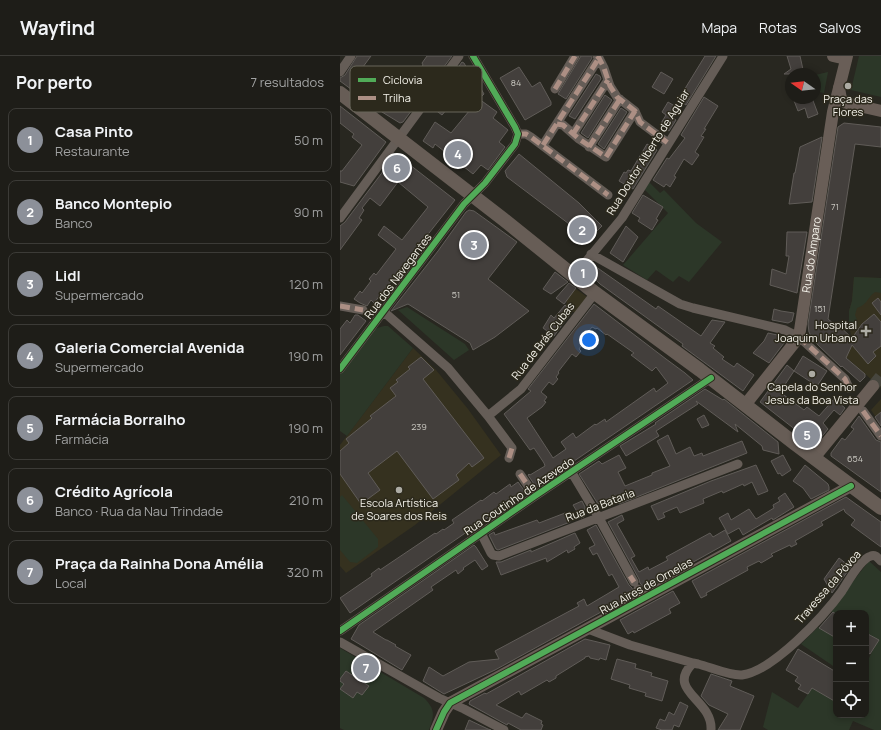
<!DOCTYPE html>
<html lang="pt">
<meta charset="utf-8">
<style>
:root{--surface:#1e1d18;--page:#262621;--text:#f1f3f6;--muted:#a1a2a2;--line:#3c3b37;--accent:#8c9099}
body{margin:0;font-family:Manrope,sans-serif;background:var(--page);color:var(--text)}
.controls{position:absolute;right:12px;bottom:12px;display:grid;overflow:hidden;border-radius:8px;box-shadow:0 2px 6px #0003}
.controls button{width:36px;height:36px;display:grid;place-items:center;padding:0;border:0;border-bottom:1px solid var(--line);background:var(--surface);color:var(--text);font:20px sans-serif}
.compass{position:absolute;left:445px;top:12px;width:36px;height:36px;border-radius:50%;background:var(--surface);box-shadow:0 2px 6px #0003;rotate:284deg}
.you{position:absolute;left:249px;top:284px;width:14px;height:14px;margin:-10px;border:3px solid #fff;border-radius:50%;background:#1a73e8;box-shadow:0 0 0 6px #1a73e833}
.badge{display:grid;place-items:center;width:26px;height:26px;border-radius:50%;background:var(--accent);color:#fff;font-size:13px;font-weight:700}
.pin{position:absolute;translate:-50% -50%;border:2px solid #fff;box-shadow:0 1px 4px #0006}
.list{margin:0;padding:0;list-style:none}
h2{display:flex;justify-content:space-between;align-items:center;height:52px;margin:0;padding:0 16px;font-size:17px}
h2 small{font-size:13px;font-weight:400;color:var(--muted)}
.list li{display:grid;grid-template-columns:26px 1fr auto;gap:12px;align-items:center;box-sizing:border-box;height:64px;margin:0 8px 8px;padding:0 8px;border:1px solid var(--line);border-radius:8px}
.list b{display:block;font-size:15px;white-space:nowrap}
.list p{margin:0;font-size:13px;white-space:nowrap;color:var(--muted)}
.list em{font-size:13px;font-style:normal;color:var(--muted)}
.icon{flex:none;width:22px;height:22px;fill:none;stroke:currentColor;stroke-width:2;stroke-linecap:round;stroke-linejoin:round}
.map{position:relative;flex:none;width:541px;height:674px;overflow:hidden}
header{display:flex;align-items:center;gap:24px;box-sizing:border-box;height:56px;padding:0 20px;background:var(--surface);border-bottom:1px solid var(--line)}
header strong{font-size:19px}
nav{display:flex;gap:22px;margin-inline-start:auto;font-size:14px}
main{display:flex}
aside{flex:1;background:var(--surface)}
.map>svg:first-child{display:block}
.built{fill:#35311f}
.green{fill:#2c3728}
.building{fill:#433f3c;stroke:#605c58;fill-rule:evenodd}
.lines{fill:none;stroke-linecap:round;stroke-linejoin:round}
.secondary-tunnel{stroke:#47463e;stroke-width:12;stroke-dasharray:12 6;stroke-linecap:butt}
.street{stroke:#655d57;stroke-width:9}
.secondary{stroke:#695e57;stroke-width:12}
.primary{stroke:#675d56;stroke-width:14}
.quiet{stroke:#ac8f84;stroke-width:5;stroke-dasharray:10 5;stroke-linecap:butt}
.cycleway-casing{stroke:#2c291c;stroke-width:8}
.cycleway{stroke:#51ab58;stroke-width:6}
.poi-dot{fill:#adaca4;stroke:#2c291c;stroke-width:1.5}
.labels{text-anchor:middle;stroke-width:3;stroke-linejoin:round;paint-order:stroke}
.number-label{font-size:9px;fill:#c8c6bf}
.poi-label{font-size:11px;fill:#f5f3eb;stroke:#2c291c}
.street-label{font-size:11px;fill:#f5f3eb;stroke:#2c291c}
.key{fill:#2c291c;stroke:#68665a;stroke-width:1}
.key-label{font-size:11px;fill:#f5f3eb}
</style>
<header>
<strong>Wayfind</strong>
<nav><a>Mapa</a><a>Rotas</a><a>Salvos</a></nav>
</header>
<main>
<aside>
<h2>Por perto<small>7 resultados</small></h2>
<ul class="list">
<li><span class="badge">1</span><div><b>Casa Pinto</b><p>Restaurante</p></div><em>50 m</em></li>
<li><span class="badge">2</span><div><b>Banco Montepio</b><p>Banco</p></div><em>90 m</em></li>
<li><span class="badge">3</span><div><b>Lidl</b><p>Supermercado</p></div><em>120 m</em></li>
<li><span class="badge">4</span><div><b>Galeria Comercial Avenida</b><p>Supermercado</p></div><em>190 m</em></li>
<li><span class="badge">5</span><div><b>Farmácia Borralho</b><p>Farmácia</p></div><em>190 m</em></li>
<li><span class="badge">6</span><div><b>Crédito Agrícola</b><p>Banco · Rua da Nau Trindade</p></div><em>210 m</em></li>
<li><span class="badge">7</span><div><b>Praça da Rainha Dona Amélia</b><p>Local</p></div><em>320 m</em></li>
</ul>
</aside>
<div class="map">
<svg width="541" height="674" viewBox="0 0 541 674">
<rect width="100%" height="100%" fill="#282720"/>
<!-- built -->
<path class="built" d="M514,221L541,222V332L506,301L511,279L509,270V255L512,245Z
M235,232L247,241L235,257L225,250L227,247L226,245Z
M73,292L96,314L128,353L161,399L75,469L6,517L0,510V389Z
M541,343V369L531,354Z"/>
<!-- green -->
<path class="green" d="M519,0H541V41L511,34Z
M488,16L484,37L479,36L475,24V19Z
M308,125L320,137L324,134L356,167L382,186L349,226L339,220L333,226L316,214L307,224L283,209L328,157L302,131Z
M514,221L541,222V237L535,236C526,243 528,248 517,252L515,259L517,264L509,270V255L512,245Z
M67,251L125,288L129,294L114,304L58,254Z
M44,270H48L73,292L7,380L0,375V318L34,273Z
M2,439L38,483V491L17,507L10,506L0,494V441Z
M529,505L541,516V674H534L513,665L509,674H428L423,671L432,636L458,652L472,632L496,646V659H526V601L529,602L538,584L526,577V557H496V558L490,555Z
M478,571L496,582V612L461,588Z
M0,592L84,642C96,654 94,659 89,674H4L0,672Z"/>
<!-- building -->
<path class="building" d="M17,0H31L20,15L62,44L69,33L68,32L83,9L82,7L87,0H112L63,66L60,67L42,56L0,25V22L5,19Z
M241,0H251L252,2L226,43L218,38Z
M365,0H376L346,49L338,44Z
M447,0H460L464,18H444L451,13Z
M122,6L124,7L129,16L117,35L119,36L117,42L109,54L107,53L102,59L90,50Z
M179,11L192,31L200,26L211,46V49L185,64L160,22Z
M321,16L333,23L324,38L312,31Z
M256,18L260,20L261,23L235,63L229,60Z
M140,31L144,38L139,43L157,56L153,62L168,74L159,86L165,91L148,114L141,109L133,118L95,88L93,92L83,85L95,66L111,77L139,43L133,38Z
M265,39L272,44L248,82L241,77Z
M364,41L378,50L364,73H366L361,80L364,81L355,96L359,99L352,109L344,103L334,120L336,121L330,131L326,128L324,131L313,124L327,102L329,103L345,82L341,79Z
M453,42H472L478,58L468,62L465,52L458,55Z
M328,46L338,52L333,62L336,64L329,75L320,69L326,59L322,56Z
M0,50L46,86L14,130L0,126V115H2L22,89L12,81L14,78L0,67Z
M281,52L287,56L264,93L258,88Z
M504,67L541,71V91L515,88L488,263L494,268L496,267L512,282L522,268L534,258L541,266V290L533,296L536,300L528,308L512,289L506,302L525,318V321L520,326L502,310L501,311L479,290L472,282L469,276L468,268L498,71Z
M482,81L472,146L449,148L454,117H455L460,91Z
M307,88L317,94L293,133L279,125L284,116L286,117L288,114L291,115Z
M56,98L115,144L34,247L31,244L27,250L20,247L14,243L20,235L22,237L31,225L29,223L34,217L36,219L56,193L38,179L44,170L62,184L88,151L58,126L40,150L30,142L22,152L24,154L19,162L22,164L0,194V170L5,166Z
M179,98L239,147L262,170L249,183L167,121L165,115Z
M303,139L323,151L316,163L318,164L312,174L298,165L300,162L292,157Z
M129,154L134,155L177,186L148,223L189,255L155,281L133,294L130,287L68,248L51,255L98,195L126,156Z
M286,170L298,181L283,206L270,197Z
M447,176H467L457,237L430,229L432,213L446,218L449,200H446Z
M252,208L316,253L318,250L361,280L372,264L385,266L370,287L375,290L373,292L384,301L382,303L394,311L397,307L414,319L403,335L342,290L343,288L260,228L246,214Z
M215,216L228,226L211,238L203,233Z
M229,227L236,232L224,248L216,242Z
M538,242L541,246V259L532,247Z
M254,248L326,303L345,317L353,324L196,431L188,419L189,418L190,419L205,410L204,407L194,392L190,394L164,358L191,335L188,333ZM252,271L256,273L257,272L266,279L267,278L294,297L291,299L312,315L316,311L328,327L316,336L314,332L266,366L265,363L256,369L255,368L236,382L233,377L221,386L226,393L213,402L187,362L202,351L206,346L204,345L207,341L201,336L209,326L213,329L218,323L216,321L219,317L218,316L232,298L236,301L241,295L239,293L243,287L241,285Z
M225,249L232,255L214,280L203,272L211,259L214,262Z
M434,253L441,255L454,257L452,265L448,267L432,264Z
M15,259H18L26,265L0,299V273L7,264L10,267Z
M428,277L442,280L444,287L429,307L413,297L424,285Z
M463,300L487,315L477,330L454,315Z
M81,301L94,314L83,323L144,402L132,411L129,407L116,419L119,424L93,443L57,395L28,417L40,434L21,448L0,418V395L9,387L6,383L32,362L30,360L56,340L50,332L58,326L56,324L70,313L68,311Z
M447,309L454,315L440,336L464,354L467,351L479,360L494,343L505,352L500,359L494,354L483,367L488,373L475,389L420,346Z
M365,333L383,344L384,343L438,386L439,398L423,394L422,390L395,368L398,376L356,345L358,348L316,375L319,380L286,400L280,390L316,368L315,367Z
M541,356V370L535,361Z
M364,359L369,369L362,372L357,363Z
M519,360L536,384L541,386V436L491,400V397L502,382L505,384L514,373L511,371Z
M328,379L336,398L350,391L354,400L362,397L363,400L402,385L407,397L279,448L275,439L258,448L239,418L259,405L262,408L279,399L286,412L278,416L285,430L312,419V417L330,410L317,385Z
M443,399L451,414L442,420L440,417L438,418L431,405Z
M416,409L428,435L418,439L412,426L404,430L403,428L383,437L382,435L363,443L364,447L340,457L337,451L323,457L325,461L318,464L311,450L371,425Z
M465,409L488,428L489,431V434L471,443L463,432L453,425Z
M178,426L186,437L144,464L10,557L0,542L32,520L31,518L39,512L40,514L95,477L96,478L103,473L104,474L114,467L112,464L141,444L142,445L154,436L156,438L170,428L171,431Z
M445,437L454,451L433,464L432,462L403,479L399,472L388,478L379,462L388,457L391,464L409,453L416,463L434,452L433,449L440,445L438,442Z
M506,441L541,466V491L511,469L515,464L505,456L504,453L481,466L483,469L455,485L457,488L451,491L450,489L431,498L433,500L421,507L419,505L407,511L408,514L366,537L367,539L361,542L352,525Z
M242,445L245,451L244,461L241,462L233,449Z
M225,457L230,466L158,494L156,493L149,479L154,476L155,479L197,464L199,467Z
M282,459L284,464L277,468L295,500L291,502L299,516L308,511L309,514L328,504L326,501L370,477L373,481L385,474L391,485L305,533L300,527L299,523L268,466Z
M256,469L289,529L292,532L294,538L155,614L104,638L83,625L89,611L103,620L129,606L159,603L155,595L239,550L237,547L244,543L247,550L279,531L272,518L269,520L257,497L253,499L249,492L255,489L247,474Z
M235,477L240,487L234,491L235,493L228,497L227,494L207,506L206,502L161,519L156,506H161L191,494V496Z
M134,489L136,491L148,510L142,514L135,504L123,512L124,513L118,518L116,514L91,531L93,534L33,576L46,584H47L56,589L55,590L71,599L62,614L11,583L19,569Z
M516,500L518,501L492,537L484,523L499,502L508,509Z
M333,535L340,547L329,553L331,557L294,577L293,575L288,578L280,564Z
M493,556L496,558V582L479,572Z
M526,577L539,584L530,598L526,595Z
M245,583L270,589L266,604L260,602L259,604L250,602L249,600L245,601V602L216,620V622L209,626L207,624L181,639L179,635L156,649L182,662L186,657L202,665L201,668L203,669L201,674H181L168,667L167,669L129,648L130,645L145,637L146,638Z
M458,593L496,616V646L472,632L468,638L458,633L461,629L455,625L458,621L446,614Z
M277,603L296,608L295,612L312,617L311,620L328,625L322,645L305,640L306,637L289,632L290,629L271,623Z
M6,615L29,630L22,639L17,636L13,642L0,633L4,628L0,625V623Z
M371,618L392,625L390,630L414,640L400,674H378L388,658L369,649L361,640Z
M340,646L348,650L339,671L334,669L332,674H322L316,672L320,663L325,665L329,656L334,659Z
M129,664L148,673L151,674H125Z"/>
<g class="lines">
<!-- secondary-tunnel -->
<path class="secondary-tunnel" d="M533,330L541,320"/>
<!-- street -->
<path class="street" d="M257,0L259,2L264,12L270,30L277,41L295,55L300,66L328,87
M0,16L11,0
M215,33L235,0
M217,68L223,69L239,83L266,101L295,55
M178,78H186L191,81L268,139
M233,78L268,24
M203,89L259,2
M249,91L280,43
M0,162L119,0
M251,198L340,248L353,252L445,274L459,281L505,323L509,332
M234,220L282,162L383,0
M0,250L23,254
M44,256L108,312L148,360L172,392L169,402
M0,313L124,148L145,127L175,88L178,78L175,71L133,0
M523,355L541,380
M148,360L181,333L255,237
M232,417L259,462L294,526
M180,418L195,440
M141,477L151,497L153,499L159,500L398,408
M298,533L303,542
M248,573L290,589L353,607L358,608C370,611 390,620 402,619C433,615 484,560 502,535C508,526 520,503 531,500C535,498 538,502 541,505
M0,575L195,440L371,322
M0,586L99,642L124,653L164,674
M353,607C325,635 373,643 371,674"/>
<!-- secondary -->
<g class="secondary">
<path d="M493,0L506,3"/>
<path d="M507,0L499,32L501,43L506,47L541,55"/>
<path id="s1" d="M405,349L459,281L493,56L499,32"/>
<path d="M474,402L533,330"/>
<path d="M96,674L104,656L110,647L511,430"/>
</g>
<!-- primary -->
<path class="primary" d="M0,37L163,163L255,237L360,314L454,387L541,452"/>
<!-- quiet -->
<path class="quiet" d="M257,0L259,2L264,12L270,30L277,41L295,55L300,66L328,87
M215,33L235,0
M217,68L223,69L239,83L266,101L295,55
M178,78H186L191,81L268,139
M233,78L268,24
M203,89L259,2
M249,91L280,43
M0,250L23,254
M459,281L505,323L509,332
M523,355L541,380
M169,402L172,392
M180,418L195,440
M290,520L294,526
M298,533L303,542"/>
<!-- cycleway casing -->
<g class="cycleway-casing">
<path id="cycleway" d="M0,313L124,148L145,127L175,88L178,78L175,71L133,0
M0,575L195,440L371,322
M96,674L104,656L110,647L511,430"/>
</g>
<!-- cycleway -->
<use href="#cycleway" class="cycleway"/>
</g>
<!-- markers -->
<g class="poi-dot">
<circle cx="508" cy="30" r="4"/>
<path d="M524 269h4v4h4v4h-4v4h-4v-4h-4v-4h4z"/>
<circle cx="472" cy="318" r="4"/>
<circle cx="59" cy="434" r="4"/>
</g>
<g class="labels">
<!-- number labels -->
<g class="number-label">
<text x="176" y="30">84</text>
<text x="495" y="154">71</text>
<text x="116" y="242">51</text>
<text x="480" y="256">151</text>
<text x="79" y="374">239</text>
<text x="515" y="406">654</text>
</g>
<!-- poi labels -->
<g class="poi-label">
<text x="508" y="47">Praça das<tspan x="508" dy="13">Flores</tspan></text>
<text x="517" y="273" text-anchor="end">Hospital<tspan x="517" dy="13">Joaquim Urbano</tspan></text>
<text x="472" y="335">Capela do Senhor<tspan x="472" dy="13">Jesus da Boa Vista</tspan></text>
<text x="59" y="451">Escola Artística<tspan x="59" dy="13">de Soares dos Reis</tspan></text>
</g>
<!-- street labels -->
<g class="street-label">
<text transform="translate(308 96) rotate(-58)" y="4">Rua Doutor Alberto de Aguiar</text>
<text dy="4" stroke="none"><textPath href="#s1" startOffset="170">Rua do Amparo</textPath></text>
<text transform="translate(58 220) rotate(-53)" y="4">Rua dos Navegantes</text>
<text transform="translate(203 285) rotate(-52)" y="4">Rua de Brás Cubas</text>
<text transform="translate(179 440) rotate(-34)" y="4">Rua Coutinho de Azevedo</text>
<text transform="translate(260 449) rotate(-21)" y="4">Rua da Bataria</text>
<text transform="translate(306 530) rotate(-29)" y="4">Rua Aires de Ornelas</text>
<text transform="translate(488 531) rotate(-49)" y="4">Travessa da Póvoa</text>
</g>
</g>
<!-- legend -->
<rect x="10" y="10" width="132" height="46" rx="6" class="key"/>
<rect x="18" y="22" width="18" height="4" fill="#51ab58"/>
<rect x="18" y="40" width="18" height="4" fill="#ac8f84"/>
<g class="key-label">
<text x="43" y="28">Ciclovia</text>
<text x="43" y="46">Trilha</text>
</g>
</svg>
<div class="controls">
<button>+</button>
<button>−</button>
<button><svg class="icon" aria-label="locate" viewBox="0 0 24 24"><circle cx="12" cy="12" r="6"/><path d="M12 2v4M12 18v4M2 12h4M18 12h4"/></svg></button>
</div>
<svg class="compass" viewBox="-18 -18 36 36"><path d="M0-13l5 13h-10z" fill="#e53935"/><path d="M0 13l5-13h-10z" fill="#a1a2a2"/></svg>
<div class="you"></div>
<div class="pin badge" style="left:243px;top:217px">1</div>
<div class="pin badge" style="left:242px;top:174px">2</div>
<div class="pin badge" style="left:134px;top:189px">3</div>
<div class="pin badge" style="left:118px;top:98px">4</div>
<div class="pin badge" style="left:467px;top:379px">5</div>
<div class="pin badge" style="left:57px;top:112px">6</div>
<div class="pin badge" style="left:26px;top:612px">7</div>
</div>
</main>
